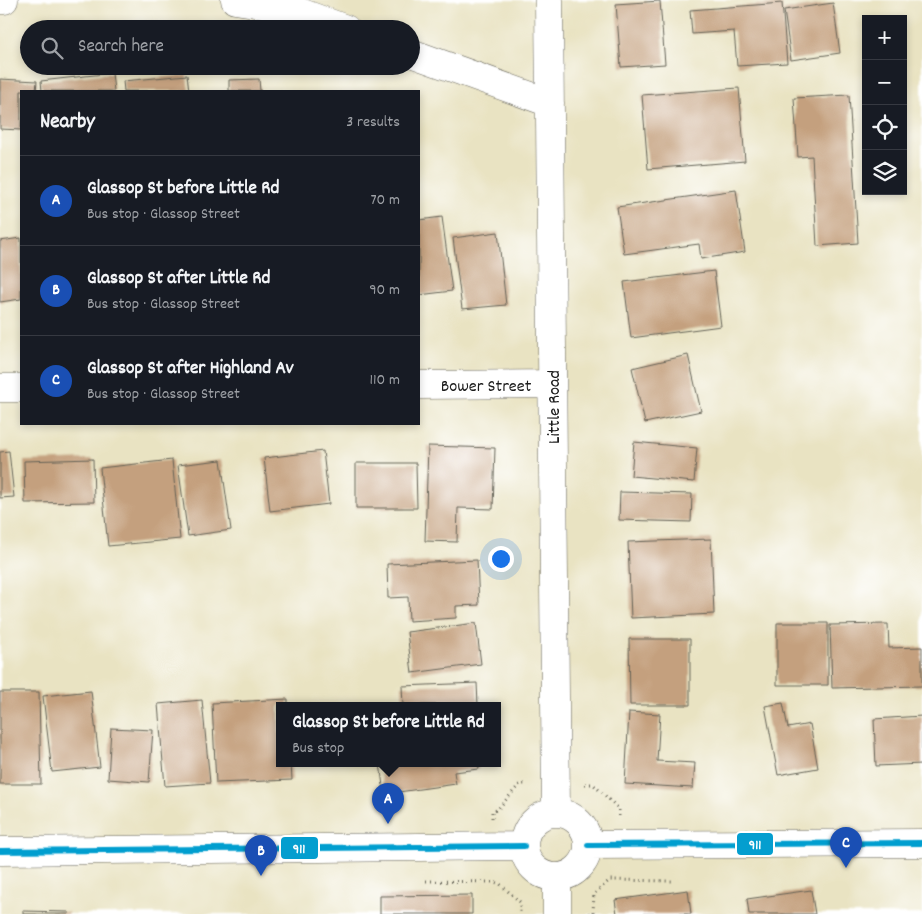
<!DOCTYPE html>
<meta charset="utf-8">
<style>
:root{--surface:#171b24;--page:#242831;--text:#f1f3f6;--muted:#9ea1a6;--line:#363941;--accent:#0f766e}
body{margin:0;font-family:Dekko,sans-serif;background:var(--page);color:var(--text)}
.controls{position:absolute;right:15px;top:15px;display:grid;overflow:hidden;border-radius:0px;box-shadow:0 2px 8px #0003}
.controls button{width:45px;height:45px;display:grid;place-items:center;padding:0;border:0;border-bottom:1px solid var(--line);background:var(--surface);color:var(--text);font:25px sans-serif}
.you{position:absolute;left:500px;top:558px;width:18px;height:18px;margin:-12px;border:4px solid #fff;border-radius:50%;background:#1a73e8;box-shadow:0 0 0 8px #1a73e833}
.badge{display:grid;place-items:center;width:32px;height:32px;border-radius:50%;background:var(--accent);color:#fff;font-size:16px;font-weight:700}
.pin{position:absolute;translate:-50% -41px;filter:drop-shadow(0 1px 2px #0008)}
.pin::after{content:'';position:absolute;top:26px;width:18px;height:15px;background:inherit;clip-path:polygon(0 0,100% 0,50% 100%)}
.popup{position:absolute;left:276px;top:702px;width:225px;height:65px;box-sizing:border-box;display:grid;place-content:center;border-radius:0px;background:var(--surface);filter:drop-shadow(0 1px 4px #0005);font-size:16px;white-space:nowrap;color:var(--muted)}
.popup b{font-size:19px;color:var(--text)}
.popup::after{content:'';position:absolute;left:50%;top:100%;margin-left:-10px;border:10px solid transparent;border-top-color:var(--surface)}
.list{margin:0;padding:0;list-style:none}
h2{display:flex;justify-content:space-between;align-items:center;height:65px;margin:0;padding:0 20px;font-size:21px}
h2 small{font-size:16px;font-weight:400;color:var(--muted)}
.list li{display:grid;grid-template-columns:32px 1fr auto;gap:15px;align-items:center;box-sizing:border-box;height:90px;padding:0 20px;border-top:1px solid var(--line)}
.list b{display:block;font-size:19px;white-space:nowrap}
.list p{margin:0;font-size:16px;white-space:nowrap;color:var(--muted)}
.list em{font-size:16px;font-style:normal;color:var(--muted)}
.icon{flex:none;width:28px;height:28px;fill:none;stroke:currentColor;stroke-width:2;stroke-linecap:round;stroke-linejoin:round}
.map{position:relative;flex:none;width:922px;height:914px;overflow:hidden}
.search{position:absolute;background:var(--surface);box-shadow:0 2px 8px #0003;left:20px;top:20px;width:400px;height:55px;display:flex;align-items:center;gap:12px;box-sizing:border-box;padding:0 18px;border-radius:28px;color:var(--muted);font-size:19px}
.panel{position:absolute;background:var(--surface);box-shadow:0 2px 8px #0003;left:20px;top:90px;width:400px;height:335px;border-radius:0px}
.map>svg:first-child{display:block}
.building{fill:#c4a07e}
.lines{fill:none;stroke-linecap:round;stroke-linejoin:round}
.minor-casing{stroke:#646256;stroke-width:29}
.path{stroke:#646256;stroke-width:3;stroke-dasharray:1 4;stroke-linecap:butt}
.minor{stroke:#fff;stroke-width:28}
.bus-1-casing{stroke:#fff;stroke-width:10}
.bus-1{stroke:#049ecf;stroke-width:6}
.labels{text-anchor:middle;stroke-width:4.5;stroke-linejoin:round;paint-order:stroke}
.street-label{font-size:18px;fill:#1c1c1c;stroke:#fff}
.line-badge{stroke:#fff;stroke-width:2}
.badge-label{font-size:14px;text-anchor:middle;font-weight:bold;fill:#fff}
</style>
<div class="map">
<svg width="922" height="914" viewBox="0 0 922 914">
<rect width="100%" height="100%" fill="#fff"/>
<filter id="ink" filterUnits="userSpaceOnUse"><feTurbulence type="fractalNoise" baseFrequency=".02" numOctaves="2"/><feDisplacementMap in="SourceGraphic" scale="10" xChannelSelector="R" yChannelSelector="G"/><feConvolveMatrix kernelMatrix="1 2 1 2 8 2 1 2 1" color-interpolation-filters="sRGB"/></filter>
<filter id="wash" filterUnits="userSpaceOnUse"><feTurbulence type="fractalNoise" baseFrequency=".0096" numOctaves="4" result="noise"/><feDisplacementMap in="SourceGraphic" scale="20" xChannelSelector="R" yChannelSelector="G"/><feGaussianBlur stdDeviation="1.12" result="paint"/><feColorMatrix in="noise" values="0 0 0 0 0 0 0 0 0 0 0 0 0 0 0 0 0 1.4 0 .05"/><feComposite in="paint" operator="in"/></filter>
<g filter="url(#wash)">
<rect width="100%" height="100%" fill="#e9e3c2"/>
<g id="blocks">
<!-- building -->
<path class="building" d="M660,1L665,64L621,67L616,4Z
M782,3L787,63L737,66L734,31L692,34L690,10Z
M833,3L840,53L791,60L784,10Z
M112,73L114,91H42L41,81Z
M187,75L189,91H124L123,81Z
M0,79L37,81L36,91H21V130L0,129Z
M259,79L260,91H229V80Z
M739,88L745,161L648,169L642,95Z
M849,95L858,243L817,246L812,156L798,157L794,98Z
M736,190L745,252L701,259L699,244L624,254L617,207Z
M442,217L452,291L419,295V220Z
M498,232L506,305L462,309L453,238Z
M21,238V299L0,302V241Z
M714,271L721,326L631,338L624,282Z
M688,355L701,411L645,423L632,368Z
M634,442L697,448L694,482L631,476Z
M428,446L495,448L493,509L458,508L457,542L425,541Z
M9,451L14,497L0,498V452Z
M323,451L329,504L270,511L264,458Z
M93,459L94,502L25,503L24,461Z
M172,460L180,539L108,546L100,468Z
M221,460L231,530L188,536L178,465Z
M356,463H416L417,508H356Z
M620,492L692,494L691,522L619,520Z
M711,539L714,614L631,618L628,542Z
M477,560L479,605L456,606V618L409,621L408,597L388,598L387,564Z
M476,623L481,664L412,673L407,632Z
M777,623H828V685H777Z
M888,624L889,648L922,647V686L832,688L830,625Z
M629,639H690V705H630Z
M477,683L478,705H403L402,686Z
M91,691L100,767L52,772L43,696Z
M0,692H39L41,784H0Z
M288,699V705H279V763H291L292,780L216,783L212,703Z
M202,700L210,783L165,786L158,704Z
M783,703L788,728L810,724L818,768L778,775L765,706Z
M629,712L660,714L657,761L695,763L693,788L625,784Z
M922,716V764L876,766L874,719Z
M111,728L153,730L149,782L108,779Z
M380,763H478L479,769L454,772L456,784L384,794Z
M688,890L691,914H617L615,900Z
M811,890L815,914H749L747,899Z
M472,895V914H380V896Z
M23,911L69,912V914H23Z"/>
</g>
</g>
<g filter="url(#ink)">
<use href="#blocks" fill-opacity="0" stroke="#646256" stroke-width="1"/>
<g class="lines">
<!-- minor casing -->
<g class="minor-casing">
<path id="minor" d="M0,0H4
M235,0L289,8L346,29
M549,0L556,813
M411,53L550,103
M419,385L552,384
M0,388H21
M524 845a32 32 0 1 1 64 0a32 32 0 1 1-64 0Z
M588,845L922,843
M0,851L524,846
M557,914V877"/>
</g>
<!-- path -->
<path class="path" d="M585,784H593L619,809V817
M492,818V811L497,810L520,784H526
M426,881L494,882L500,884L520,902V914
M584,914L593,913L594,894L610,880L672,881"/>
<!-- minor -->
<use href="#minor" class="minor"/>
<!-- bus-1 casing -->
<g class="bus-1-casing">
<path id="bus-1" d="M588,845L922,843
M0,851L524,846"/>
</g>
<!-- bus-1 -->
<use href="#bus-1" class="bus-1"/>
</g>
</g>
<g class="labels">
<!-- street labels -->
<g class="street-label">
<text x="486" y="391">Bower Street</text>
<text transform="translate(553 407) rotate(-90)" y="6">Little Road</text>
</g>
</g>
<g class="line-badge">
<rect x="736" y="832" width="38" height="24" rx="5" fill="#049ecf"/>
<rect x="280" y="836" width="39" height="24" rx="5" fill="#049ecf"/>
</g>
<g class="badge-label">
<text x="755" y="849">911</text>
<text x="299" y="853">911</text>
</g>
</svg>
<div class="controls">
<button>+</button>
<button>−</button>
<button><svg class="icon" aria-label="locate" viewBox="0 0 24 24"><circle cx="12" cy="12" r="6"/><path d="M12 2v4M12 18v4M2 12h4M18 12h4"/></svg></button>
<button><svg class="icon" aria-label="layers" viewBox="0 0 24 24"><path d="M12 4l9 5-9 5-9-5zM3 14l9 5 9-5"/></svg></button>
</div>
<div class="you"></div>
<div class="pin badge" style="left:388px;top:824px;background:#1a4fb4">A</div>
<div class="popup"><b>Glassop St before Little Rd</b>Bus stop</div>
<div class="pin badge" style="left:261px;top:876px;background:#1a4fb4">B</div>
<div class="pin badge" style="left:846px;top:868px;background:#1a4fb4">C</div>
<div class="search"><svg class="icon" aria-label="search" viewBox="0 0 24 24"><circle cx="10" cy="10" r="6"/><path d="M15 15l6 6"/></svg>Search here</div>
<section class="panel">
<h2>Nearby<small>3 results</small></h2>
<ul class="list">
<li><span class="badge" style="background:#1a4fb4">A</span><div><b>Glassop St before Little Rd</b><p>Bus stop · Glassop Street</p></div><em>70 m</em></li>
<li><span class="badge" style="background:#1a4fb4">B</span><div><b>Glassop St after Little Rd</b><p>Bus stop · Glassop Street</p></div><em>90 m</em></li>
<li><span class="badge" style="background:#1a4fb4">C</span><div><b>Glassop St after Highland Av</b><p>Bus stop · Glassop Street</p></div><em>110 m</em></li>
</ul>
</section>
</div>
